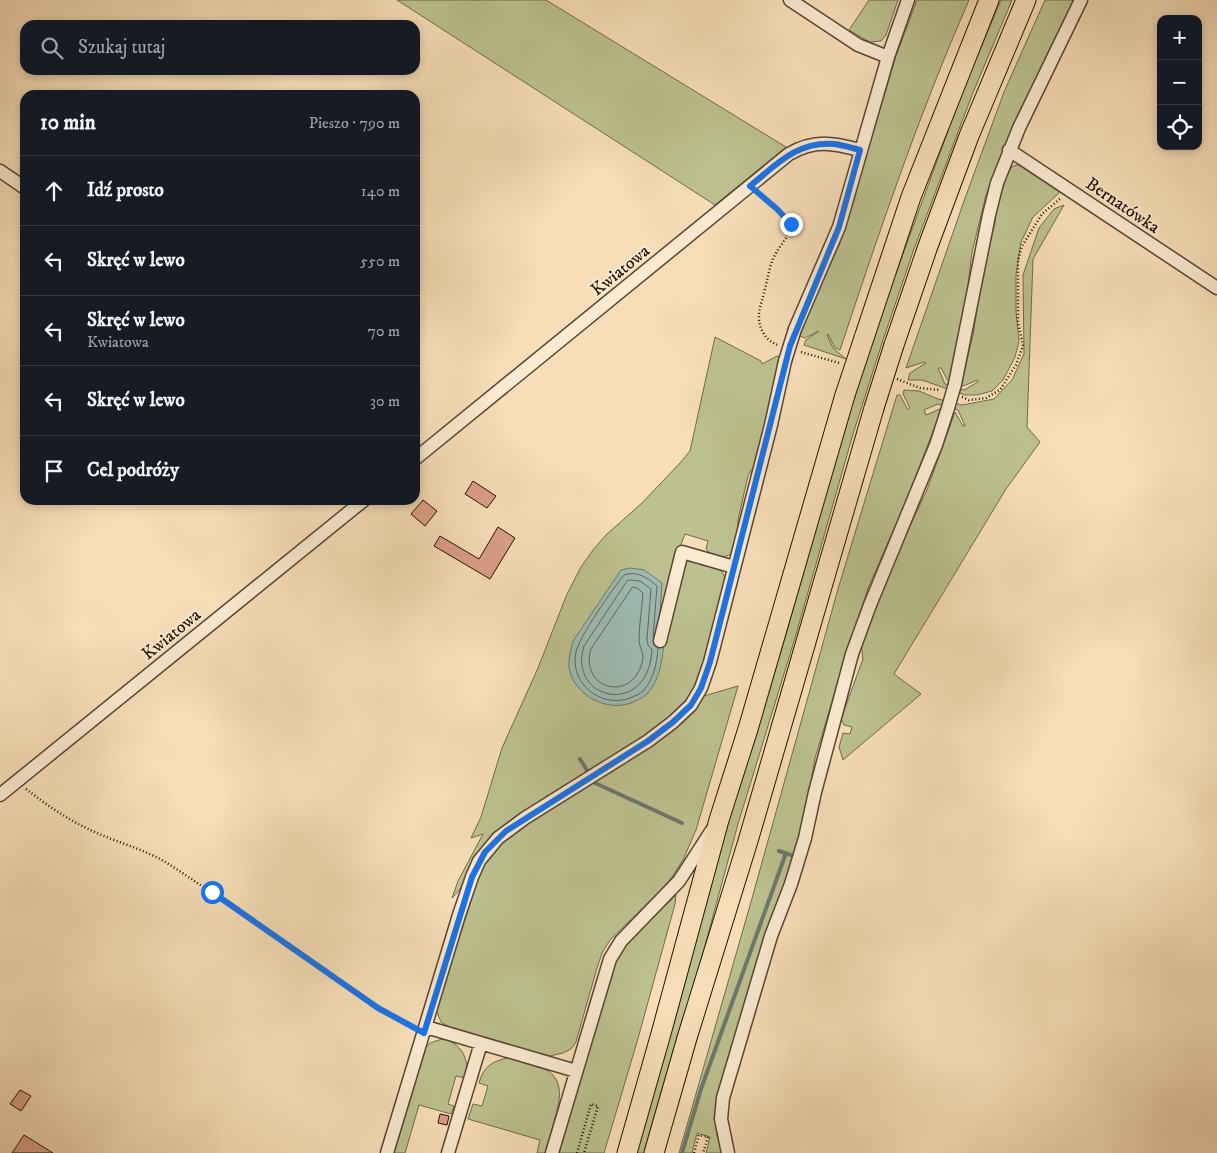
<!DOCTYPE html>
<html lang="pl">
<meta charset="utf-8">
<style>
:root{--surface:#171b24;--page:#242831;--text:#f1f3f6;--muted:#9ea1a6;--line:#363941}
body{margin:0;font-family:"IM FELL DW Pica",serif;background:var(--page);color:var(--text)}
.controls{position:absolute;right:15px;top:15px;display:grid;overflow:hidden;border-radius:10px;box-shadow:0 2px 8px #0003}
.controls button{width:45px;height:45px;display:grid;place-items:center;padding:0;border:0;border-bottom:1px solid var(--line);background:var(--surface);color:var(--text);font:25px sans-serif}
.stop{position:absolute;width:15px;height:15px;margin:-11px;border:4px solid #1a73e8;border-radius:50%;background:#fff}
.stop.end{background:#1a73e8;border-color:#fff;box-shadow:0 1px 5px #0008}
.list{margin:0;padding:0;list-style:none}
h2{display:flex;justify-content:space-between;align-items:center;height:65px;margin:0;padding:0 20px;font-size:21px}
h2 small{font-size:16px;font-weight:400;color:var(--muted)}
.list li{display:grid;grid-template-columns:32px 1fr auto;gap:15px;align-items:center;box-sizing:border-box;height:70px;padding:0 20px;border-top:1px solid var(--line)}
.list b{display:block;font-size:19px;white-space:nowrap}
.list p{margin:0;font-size:16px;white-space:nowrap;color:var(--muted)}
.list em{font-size:16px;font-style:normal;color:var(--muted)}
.icon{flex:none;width:28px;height:28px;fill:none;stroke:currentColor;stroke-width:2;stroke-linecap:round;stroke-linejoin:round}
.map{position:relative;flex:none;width:1217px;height:1153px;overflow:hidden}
.search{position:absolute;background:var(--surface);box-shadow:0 2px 8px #0003;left:20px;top:20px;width:400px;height:55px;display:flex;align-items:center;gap:12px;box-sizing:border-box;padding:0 18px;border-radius:15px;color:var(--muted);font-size:19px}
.panel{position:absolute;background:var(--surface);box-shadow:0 2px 8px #0003;left:20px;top:90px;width:400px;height:415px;border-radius:15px}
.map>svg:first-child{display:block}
.green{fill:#bcc18f;stroke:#70694a}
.water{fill:#9dbcb3;stroke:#6c786d}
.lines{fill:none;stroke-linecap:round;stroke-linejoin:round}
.shore{stroke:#60665c;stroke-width:1}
.stream{stroke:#6c786d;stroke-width:4}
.building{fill:#db9e88;stroke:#231105}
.minor-casing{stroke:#584432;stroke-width:15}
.highway-casing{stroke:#231105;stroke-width:21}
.path{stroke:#231105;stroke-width:2.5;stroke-dasharray:1 2.5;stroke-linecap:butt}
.minor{stroke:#faead1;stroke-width:12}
.highway{stroke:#f7deb8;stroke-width:19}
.minor-bridge-casing{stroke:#584432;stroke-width:15;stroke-linecap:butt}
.highway-bridge-casing{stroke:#231105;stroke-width:21;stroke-linecap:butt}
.minor-bridge{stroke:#faead1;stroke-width:12}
.highway-bridge{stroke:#f7deb8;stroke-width:19}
.route{stroke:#1a73e8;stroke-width:6}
.labels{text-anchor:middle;stroke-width:4;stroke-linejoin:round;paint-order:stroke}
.street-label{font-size:18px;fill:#231105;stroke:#faead1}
</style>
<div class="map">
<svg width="1217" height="1153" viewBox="0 0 1217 1153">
<rect width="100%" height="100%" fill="#f7deb8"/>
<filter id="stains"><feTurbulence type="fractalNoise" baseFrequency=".004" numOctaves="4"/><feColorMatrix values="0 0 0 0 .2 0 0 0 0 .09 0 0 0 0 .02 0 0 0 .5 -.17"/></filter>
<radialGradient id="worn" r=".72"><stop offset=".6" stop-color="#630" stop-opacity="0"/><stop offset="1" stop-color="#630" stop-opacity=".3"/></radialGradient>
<!-- green -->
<path class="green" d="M397,0H546L786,147L715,205Z
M869,0H898L886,35L881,41L870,42L849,30Z
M917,0H969C919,114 879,232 840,350L835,348L828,334L827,335L833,348L846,359L804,345L806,340L819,331L805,338L800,336L814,300L840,243L896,56Z
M1001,0H1012L972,95L914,249L883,340L853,434L795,638L738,824L681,1034L646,1153H636L727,823L786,634L844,431L873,336L963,90Z
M1045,0H1074L1008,138L986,195L972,252L963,326L951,382L948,381L941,368H938L945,384L964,390L978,382V380L963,386L961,385L973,335L984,267L995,223L996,209L1008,172L1013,166L1022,164L1059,189V193L1033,217L1021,242L1016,275V312L1019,341L1015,357L1003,380L992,391L977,395H965L922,380H908L910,373L926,363L924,362L906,368L964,201L1004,92Z
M1064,205L1033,259L1027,427L1040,442L1006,489L894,674L921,694L843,760L839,747L843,733L850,734L852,727L844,725L841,719L863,659L861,643L885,579L927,490L955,412L963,426H965L958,410L938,404L924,410L926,415L942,408L905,504L868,588L840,675L815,758L803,829L717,1114V1136L723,1153H706L710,1137L697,1133L692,1153H679L751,902L838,589L897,395H900L908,410L910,408L903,394L904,390L919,391L938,399L962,405L994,399L1012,380L1024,354L1023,275L1039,228L1054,209Z
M715,337L761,361L762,364L777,356L781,357L760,443L754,466L748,476L738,520L737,539L733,553C723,559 714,558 706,549L708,541L685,534L677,555L718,569C725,573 725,578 725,585L703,672L691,697L671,718L506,825C495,834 483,843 476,856C467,872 466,885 452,898L458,881L483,834L471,838L481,817L502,748L538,668L567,594L581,567L593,550L606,535L642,503L680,463L690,451Z
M738,686L696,830L683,860L672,877L661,890L610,940L602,953L597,968L576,1042L571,1049L563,1053L550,1056L451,1028L441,1022L436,1010L482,866L496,847L514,832L681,723L691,715L704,696Z
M676,895L675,904L637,1042L604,1153H559L614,961L627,943Z
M442,1039C461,1042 471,1060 465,1078L456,1076L448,1104L454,1106L451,1114L419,1105L405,1153H394L426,1047L430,1043Z
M508,1058L547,1070C566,1083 559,1103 554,1122C551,1132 548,1143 545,1153H537L540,1140L468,1119L473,1104L482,1106L488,1086L479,1083C483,1067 492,1061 508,1058Z"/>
<!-- water -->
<path class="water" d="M630,568L644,570L662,583L658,640L664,643C662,661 660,678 648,693C643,698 637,700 631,703C606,712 574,695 569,668C568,659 571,650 573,641L621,570Z"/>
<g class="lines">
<!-- shore -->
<path class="shore" d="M631,580L640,581L651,589L647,639L648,645L652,650C648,719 567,700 584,646L627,581Z
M633,587L637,588L643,593C642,609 639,625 639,640C640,652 646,653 641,666C628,703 579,687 591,649Z
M653,638L657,586C647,577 637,571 624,575C613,588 579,637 576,652C569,683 601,709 630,698C635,696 640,694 643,691C654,679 657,663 658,648"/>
<!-- stream -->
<path class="stream" d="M580,759L595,783L682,823
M779,851L791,855
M682,1153L701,1089L786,853"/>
</g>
<!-- building -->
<path class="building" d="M473,481L496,496L487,508L465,494Z
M423,500L437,511L425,526L411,514Z
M498,527L515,538L490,579L434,546L440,536L479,559Z
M20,1090L31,1096L21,1111L10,1104Z
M440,1114L449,1116L447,1125L438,1123Z
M24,1135L53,1153H12Z"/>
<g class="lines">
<!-- minor casing -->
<g class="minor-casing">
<path id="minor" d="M790,0L858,45L888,57
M1009,150L1217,288
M0,171L25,188
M795,329L839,227L888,57L908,0
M955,384L989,215L997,183L1019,128L1081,0
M415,459L789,154C815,139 833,143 860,150
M660,641L682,552L734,567
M0,795L364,500
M426,1027L576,1071
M387,1153L459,915L472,877L479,861L498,838L525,818L648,741L673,722L691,705L701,688L710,662L771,425L785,361
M448,1153L481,1043
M552,1153L610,959L621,941L679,881L712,830
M728,1153L721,1119L723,1098L771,936L791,884L805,838L815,792L852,654L870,605L936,445L948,408"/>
</g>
<!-- highway casing -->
<g class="highway-casing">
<path id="highway" d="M864,338L911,197L989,0
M894,345L928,246L969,136L1026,0
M627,1153L662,1030L719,820L748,729L845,395
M654,1153L687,1038L748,841L874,408"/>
</g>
<!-- path -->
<path class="path" d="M758,194L787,218L791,225C789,237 780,245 775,255C769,266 768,278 765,289C761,306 754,318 764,334C767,339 773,344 779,345
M801,352L839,363
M897,379L920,388L940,390
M962,397L969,400L986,398L1000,390L1016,365L1023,346L1018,322V260L1022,246L1042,214L1061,198
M26,789C48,806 71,822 97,833C119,843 146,850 167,863C250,916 327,980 414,1027
M577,1153L591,1104L598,1106L584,1153
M694,1153L699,1135L708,1137L703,1153"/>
<!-- minor -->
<use href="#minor" class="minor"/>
<!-- highway -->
<use href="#highway" class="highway"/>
<!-- minor-bridge casing -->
<g class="minor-bridge-casing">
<path id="minor-bridge" d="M785,361L795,329
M948,408L955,384"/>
</g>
<!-- highway-bridge casing -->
<g class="highway-bridge-casing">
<path id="highway-bridge" d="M845,395L864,338
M874,408L894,345"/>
</g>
<!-- minor-bridge -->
<use href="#minor-bridge" class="minor-bridge"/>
<!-- highway-bridge -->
<use href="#highway-bridge" class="highway-bridge"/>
</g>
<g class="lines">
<!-- route -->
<path class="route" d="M212,892L378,1008L424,1033L472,877L485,852L506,831L648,741L673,722L691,705L701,688L710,662L790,346L839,227L860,150C852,148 843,145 834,144C797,141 776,165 750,186L777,209L791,224"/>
</g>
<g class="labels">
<!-- street labels -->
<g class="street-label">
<text transform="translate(1123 205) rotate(34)" y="6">Bernatówka</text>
<text transform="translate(620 270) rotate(-39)" y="6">Kwiatowa</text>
<text transform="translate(171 634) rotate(-39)" y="6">Kwiatowa</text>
</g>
</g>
<rect width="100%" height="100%" filter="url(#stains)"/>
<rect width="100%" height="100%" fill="url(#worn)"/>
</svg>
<div class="controls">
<button>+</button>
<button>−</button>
<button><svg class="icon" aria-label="locate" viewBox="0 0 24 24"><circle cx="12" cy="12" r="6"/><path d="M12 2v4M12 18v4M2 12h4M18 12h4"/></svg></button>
</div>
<div class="stop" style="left:212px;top:892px"></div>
<div class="stop end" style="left:791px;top:224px"></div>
<div class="search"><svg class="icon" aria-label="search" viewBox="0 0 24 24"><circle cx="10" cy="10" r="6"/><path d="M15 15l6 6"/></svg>Szukaj tutaj</div>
<section class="panel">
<h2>10 min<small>Pieszo · 790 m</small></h2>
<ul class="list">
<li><svg class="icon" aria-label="ahead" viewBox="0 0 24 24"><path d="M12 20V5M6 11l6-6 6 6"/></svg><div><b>Idź prosto</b></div><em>140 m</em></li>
<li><svg class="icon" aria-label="left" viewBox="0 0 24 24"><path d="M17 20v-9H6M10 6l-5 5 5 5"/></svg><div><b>Skręć w lewo</b></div><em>550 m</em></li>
<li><svg class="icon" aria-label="left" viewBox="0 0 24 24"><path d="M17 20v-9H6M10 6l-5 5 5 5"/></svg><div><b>Skręć w lewo</b><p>Kwiatowa</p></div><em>70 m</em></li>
<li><svg class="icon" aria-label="left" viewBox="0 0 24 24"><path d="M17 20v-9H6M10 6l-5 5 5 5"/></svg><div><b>Skręć w lewo</b></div><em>30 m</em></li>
<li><svg class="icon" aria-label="arrive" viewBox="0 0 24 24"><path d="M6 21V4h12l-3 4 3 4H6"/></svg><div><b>Cel podróży</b></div></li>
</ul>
</section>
</div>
